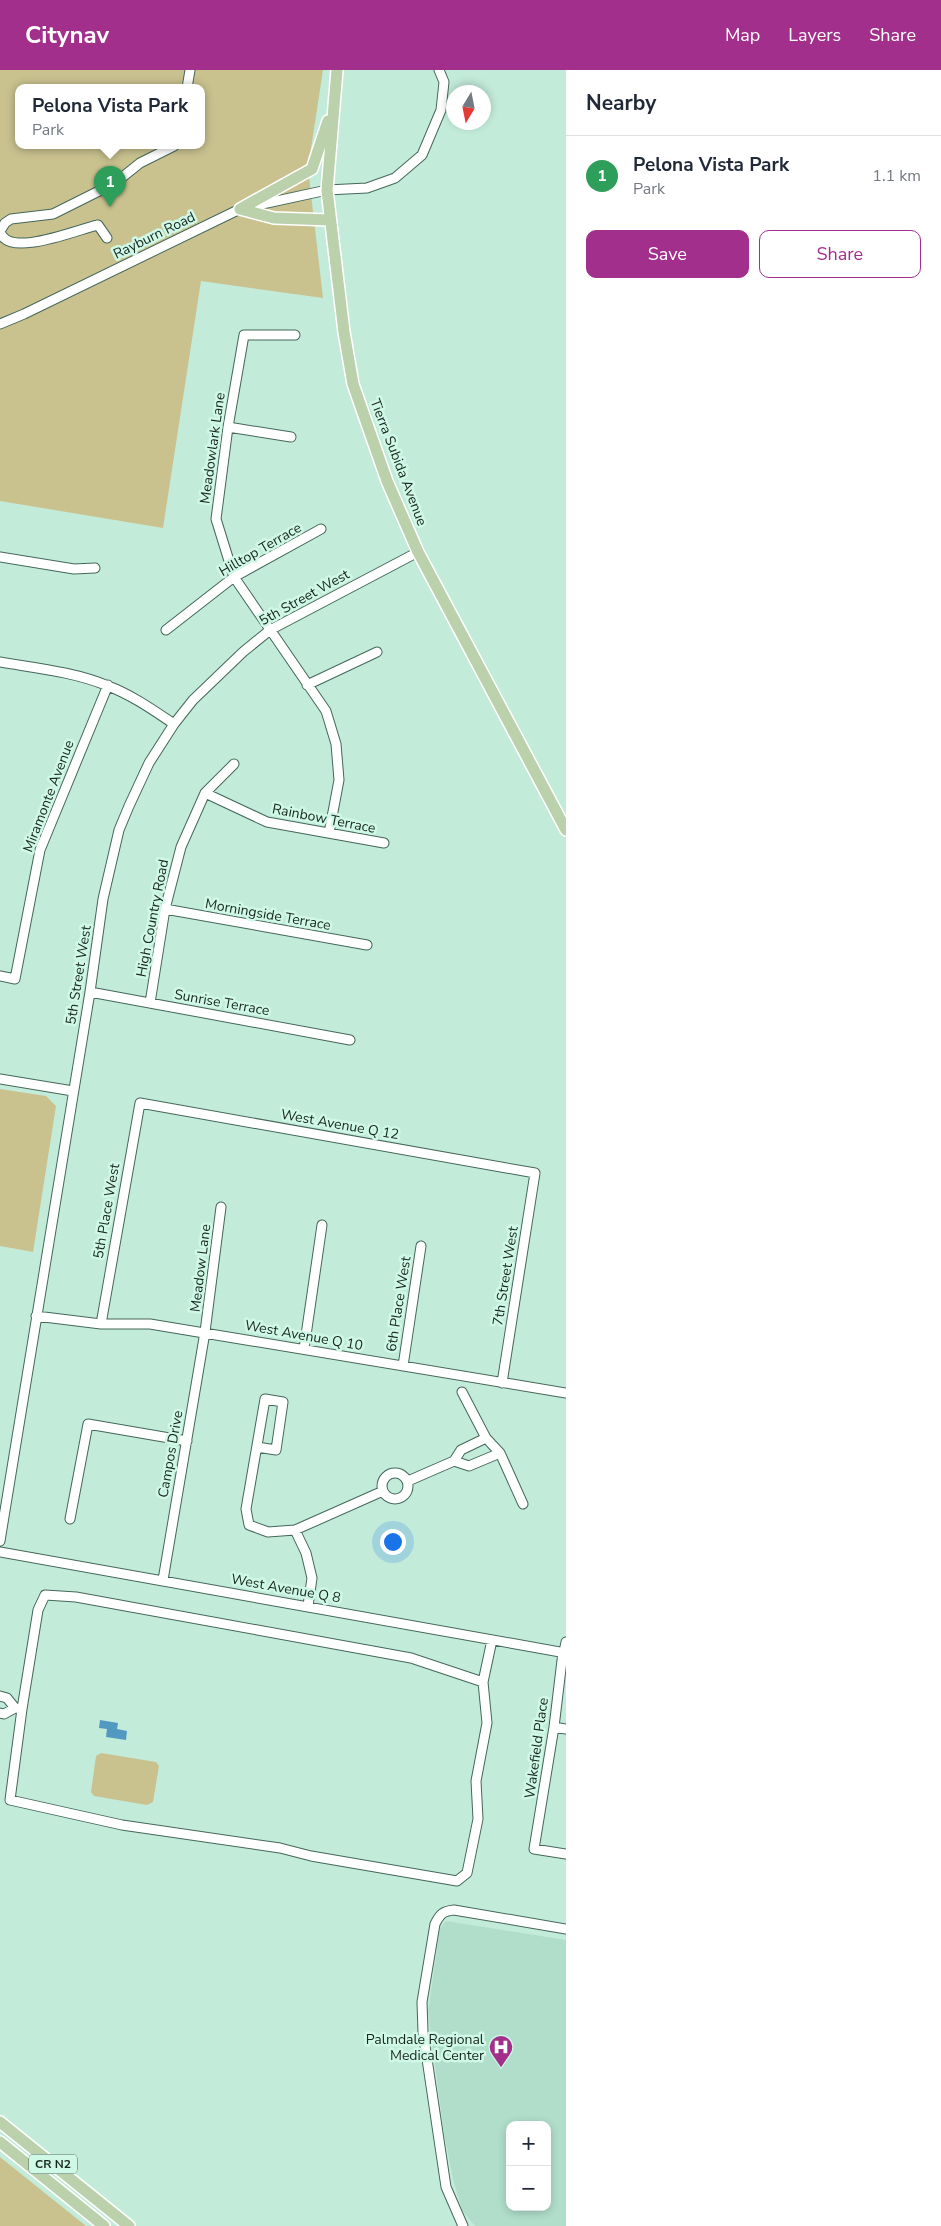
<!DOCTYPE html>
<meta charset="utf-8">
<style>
:root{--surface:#fff;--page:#f2f2f3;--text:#1f2937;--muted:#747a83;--line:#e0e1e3;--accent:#a12f8b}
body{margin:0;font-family:"Nunito Sans",sans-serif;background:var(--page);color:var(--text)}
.controls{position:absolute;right:15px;bottom:15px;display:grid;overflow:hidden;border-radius:10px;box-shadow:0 2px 8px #0003}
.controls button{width:45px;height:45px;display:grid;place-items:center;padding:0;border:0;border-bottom:1px solid var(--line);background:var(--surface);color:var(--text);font:25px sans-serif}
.compass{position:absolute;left:446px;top:15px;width:45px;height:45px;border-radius:50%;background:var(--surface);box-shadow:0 2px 8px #0003;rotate:190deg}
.you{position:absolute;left:392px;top:1471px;width:18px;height:18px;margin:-12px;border:4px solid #fff;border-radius:50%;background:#1a73e8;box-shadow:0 0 0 8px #1a73e833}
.badge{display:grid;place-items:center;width:32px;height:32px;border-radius:50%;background:var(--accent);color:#fff;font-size:16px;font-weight:700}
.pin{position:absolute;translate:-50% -41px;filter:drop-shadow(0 1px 2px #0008)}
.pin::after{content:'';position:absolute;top:26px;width:18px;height:15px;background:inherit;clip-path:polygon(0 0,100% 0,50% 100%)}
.popup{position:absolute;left:15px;top:14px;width:190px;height:65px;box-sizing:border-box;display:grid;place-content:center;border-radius:10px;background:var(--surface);filter:drop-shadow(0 1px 4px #0005);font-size:16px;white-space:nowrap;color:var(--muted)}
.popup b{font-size:19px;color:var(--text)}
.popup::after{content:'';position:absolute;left:50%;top:100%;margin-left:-10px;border:10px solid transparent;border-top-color:var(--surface)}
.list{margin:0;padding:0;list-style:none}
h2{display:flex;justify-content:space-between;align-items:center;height:65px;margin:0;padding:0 20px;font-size:21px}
h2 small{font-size:16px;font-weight:400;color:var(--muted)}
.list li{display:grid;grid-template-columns:32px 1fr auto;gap:15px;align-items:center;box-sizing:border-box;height:80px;padding:0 20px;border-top:1px solid var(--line)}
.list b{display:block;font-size:19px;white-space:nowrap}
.list p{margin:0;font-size:16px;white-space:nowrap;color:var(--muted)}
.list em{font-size:16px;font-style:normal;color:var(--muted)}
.actions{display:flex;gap:10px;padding:15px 20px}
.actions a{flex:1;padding:11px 0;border:1px solid var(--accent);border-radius:10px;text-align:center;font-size:18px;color:var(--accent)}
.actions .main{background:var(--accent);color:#fff}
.map{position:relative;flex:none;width:566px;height:2156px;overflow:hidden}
header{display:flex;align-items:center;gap:30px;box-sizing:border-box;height:70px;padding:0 25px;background:var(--accent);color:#fff}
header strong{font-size:24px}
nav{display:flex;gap:28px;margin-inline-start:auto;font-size:18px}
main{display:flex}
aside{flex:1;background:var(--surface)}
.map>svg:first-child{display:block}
.built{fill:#b0decb;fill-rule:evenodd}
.green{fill:#c9c28f;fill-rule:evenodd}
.water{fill:#5299c2}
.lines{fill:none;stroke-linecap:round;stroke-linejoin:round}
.minor-casing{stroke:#446759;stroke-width:11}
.major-casing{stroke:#fff;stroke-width:14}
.minor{stroke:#fff;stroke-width:9}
.major{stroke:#bbd1ac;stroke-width:11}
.labels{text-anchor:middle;stroke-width:5;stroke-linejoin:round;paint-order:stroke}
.shield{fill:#d0f8e7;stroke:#4e655c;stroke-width:1}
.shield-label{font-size:12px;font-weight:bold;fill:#172620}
.street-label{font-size:14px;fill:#172620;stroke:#d0f8e7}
.poi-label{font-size:14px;fill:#172620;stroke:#d0f8e7;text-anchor:end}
</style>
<header>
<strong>Citynav</strong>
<nav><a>Map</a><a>Layers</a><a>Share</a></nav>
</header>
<main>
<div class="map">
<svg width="566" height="2156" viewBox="0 0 566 2156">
<rect width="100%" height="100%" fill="#c3ebda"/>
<!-- built -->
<path class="built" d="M446,1851L566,1870V2156H475L462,2140L453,2109L444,2063L428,1942L440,1858ZM510,2055H547V2137H510Z"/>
<!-- green -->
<path class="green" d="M0,0H323L308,98L323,228L201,211L163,458L0,431ZM19,18H201V76H19Z
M0,1019L46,1026L56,1036L33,1182L0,1176Z
M101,1683L156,1692L159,1696L153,1732L147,1735L94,1726L91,1722L96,1686Z
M0,2087L86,2156H0Z"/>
<!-- water -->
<path class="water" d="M100,1650L118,1653L117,1659L127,1661L126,1670L106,1667L107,1659L99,1658Z"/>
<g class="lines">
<!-- minor casing -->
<g class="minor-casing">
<path id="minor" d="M187,18L190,0
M107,168L98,155C81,158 7,190 0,161L5,153L11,149L53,144L115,113L140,93L174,76
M0,254L24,244L240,139L327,120L367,118L395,108L422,85L441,40L444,12L439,0
M295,265H244L228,357L216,449L234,507L326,641L336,674L339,710L329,763
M228,357L291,367
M0,487L74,499L95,498
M166,560L234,507L321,459
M0,592C35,598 75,602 108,616C132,625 153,640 174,654
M307,615L377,582
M205,723L267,752L384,773
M165,839L367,875
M0,906L15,909L40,780L108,615
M90,922L350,970
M150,933L165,839L181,777L205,723L234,694
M0,1009L73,1021
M36,1246L101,1254H150L566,1323
M101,1254L140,1033L535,1103L502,1313
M304,1279L322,1155
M403,1296L421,1176
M462,1322L486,1368
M257,1377L276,1380L283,1332L265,1329L246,1439L249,1455L268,1462L295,1460L383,1421
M454,1391L469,1396L500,1383
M382 1416a13 13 0 1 1 26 0a13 13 0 1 1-26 0Z
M408,1411L454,1391L461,1380L486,1368L500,1383L523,1434
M70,1449L88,1354L187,1371
M295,1460L306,1483L312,1508L308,1536
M0,1471L90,922L103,829L119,760L129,736L149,693L174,654L193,630L243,582L270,560L418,482
M0,1482L566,1583
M163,1510L205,1262L221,1137
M563,1582L554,1657L534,1779L566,1784
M564,1582L566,1572
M483,1612L492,1570
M0,1626L7,1628L15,1638L4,1644L0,1643
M15,1638L22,1639L10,1730L122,1755L280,1778L311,1786L457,1811L467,1803L478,1749L476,1711L487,1653L483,1612L411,1588L76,1527L45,1525L38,1540L22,1639
M554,1657L566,1659
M463,2156L446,2117L423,1962L422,1932L435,1854C440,1844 443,1841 454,1840L566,1859"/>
</g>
<!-- major casing -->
<g class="major-casing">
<path id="major" d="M337,0L327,120L344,262L353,314L387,411L418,482L566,760
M240,139L312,99L328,51
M240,139L274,148L330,150
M0,2052L129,2156
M0,2072L104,2156"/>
</g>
<!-- minor -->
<use href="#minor" class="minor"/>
<!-- major -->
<use href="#major" class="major"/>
</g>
<!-- icons -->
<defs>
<g id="hospital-pin" transform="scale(1.25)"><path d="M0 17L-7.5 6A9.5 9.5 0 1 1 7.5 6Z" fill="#a12f8b" stroke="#d0f8e7"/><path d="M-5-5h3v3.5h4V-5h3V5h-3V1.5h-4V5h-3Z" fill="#fff"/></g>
</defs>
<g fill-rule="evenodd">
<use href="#hospital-pin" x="501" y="1977"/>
</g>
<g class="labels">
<!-- shield labels -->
<rect class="shield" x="29" y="2084.5" width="48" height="19" rx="4"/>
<g class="shield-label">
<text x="53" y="2098">CR N2</text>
</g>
<!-- street labels -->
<g class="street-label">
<text transform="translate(154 165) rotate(-26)" y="5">Rayburn Road</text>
<text transform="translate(212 378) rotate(-82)" y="5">Meadowlark Lane</text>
<text transform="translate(399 392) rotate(69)" y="5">Tierra Subida Avenue</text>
<text transform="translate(260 479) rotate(-30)" y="5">Hilltop Terrace</text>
<text transform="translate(304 527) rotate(-29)" y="5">5th Street West</text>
<text transform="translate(48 726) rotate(-69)" y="5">Miramonte Avenue</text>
<text transform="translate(324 748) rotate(11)" y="5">Rainbow Terrace</text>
<text transform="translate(268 844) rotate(10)" y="5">Morningside Terrace</text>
<text transform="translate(152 848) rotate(-79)" y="5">High Country Road</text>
<text transform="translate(78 905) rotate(-81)" y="5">5th Street West</text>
<text transform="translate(222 932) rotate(10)" y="5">Sunrise Terrace</text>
<text transform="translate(340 1054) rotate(10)" y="5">West Avenue Q 12</text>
<text transform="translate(106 1141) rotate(-80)" y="5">5th Place West</text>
<text transform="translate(200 1198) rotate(-83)" y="5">Meadow Lane</text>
<text transform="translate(505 1206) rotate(-81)" y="5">7th Street West</text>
<text transform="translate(398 1234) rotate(-81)" y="5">6th Place West</text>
<text transform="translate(304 1265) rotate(10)" y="5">West Avenue Q 10</text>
<text transform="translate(170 1384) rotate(-80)" y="5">Campos Drive</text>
<text transform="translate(286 1518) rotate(10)" y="5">West Avenue Q 8</text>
<text transform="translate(536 1678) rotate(-82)" y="5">Wakefield Place</text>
</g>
<!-- poi labels -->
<g class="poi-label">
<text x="484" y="1974">Palmdale Regional<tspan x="484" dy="16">Medical Center</tspan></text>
</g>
</g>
</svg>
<div class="controls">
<button>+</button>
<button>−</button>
</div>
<svg class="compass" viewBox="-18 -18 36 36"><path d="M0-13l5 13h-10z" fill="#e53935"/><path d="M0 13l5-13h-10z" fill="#747a83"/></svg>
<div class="you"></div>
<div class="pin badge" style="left:110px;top:137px;background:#2e9e5b">1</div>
<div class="popup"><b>Pelona Vista Park</b>Park</div>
</div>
<aside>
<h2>Nearby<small></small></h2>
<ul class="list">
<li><span class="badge" style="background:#2e9e5b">1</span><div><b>Pelona Vista Park</b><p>Park</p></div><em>1.1 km</em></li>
</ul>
<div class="actions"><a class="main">Save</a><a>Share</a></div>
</aside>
</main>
